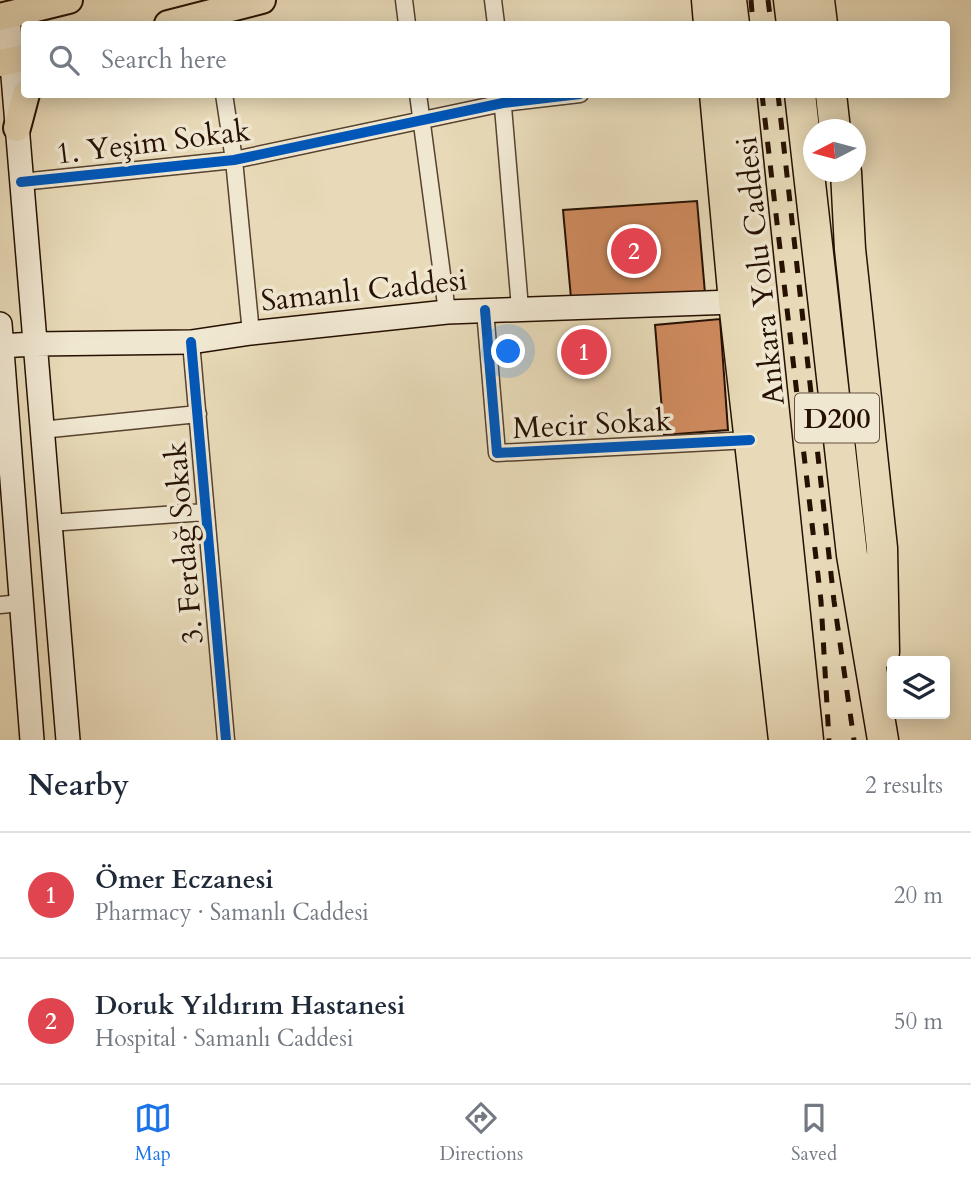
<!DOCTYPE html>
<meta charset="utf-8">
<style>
:root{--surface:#fff;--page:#f6f6f7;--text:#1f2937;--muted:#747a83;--line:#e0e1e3;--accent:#1a73e8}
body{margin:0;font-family:Cardo,serif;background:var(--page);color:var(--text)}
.controls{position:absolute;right:21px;bottom:21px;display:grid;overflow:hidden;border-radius:7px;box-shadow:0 4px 18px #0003}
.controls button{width:63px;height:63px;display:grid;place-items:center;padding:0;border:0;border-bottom:2px solid var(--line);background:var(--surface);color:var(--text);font:35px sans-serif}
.compass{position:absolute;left:803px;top:119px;width:63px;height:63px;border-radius:50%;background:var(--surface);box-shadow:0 4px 18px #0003;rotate:264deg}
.you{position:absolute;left:509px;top:352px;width:24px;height:24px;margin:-18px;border:5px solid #fff;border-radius:50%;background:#1a73e8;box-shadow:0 0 0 10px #1a73e833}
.badge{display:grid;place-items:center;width:46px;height:46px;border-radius:50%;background:var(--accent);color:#fff;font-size:23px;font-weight:700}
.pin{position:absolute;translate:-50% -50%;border:4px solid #fff;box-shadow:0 2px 7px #0006}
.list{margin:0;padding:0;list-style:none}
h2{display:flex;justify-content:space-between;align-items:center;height:91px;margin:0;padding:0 28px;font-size:30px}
h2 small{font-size:23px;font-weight:400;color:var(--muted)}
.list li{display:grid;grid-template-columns:46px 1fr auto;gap:21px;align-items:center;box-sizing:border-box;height:126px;padding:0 28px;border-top:2px solid var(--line)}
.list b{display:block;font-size:26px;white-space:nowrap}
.list p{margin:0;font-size:23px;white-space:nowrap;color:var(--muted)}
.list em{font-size:23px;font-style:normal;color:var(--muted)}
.icon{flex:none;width:38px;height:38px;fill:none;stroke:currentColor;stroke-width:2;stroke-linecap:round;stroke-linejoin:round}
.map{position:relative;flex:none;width:971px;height:740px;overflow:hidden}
.search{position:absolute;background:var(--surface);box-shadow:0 4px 18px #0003;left:21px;right:21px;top:21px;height:77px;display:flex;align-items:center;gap:18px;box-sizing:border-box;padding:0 24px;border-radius:7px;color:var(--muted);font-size:26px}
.sheet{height:343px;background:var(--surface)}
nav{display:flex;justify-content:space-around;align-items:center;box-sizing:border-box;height:98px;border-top:2px solid var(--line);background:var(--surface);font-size:19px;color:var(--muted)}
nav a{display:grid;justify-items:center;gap:4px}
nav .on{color:var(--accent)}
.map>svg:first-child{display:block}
.building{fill:#ce8a5e;stroke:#261001;stroke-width:2}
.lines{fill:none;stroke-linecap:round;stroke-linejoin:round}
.street-casing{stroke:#56422f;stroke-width:19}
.secondary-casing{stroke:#261001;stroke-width:26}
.primary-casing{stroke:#261001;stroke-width:30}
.highway-casing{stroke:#261001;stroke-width:33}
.street{stroke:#f0e7d1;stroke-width:16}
.secondary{stroke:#f0e7d1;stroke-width:23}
.primary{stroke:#e8dab8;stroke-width:26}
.highway{stroke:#e8dab8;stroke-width:30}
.rail{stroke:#261001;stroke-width:5;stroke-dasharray:12 12;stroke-linecap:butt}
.cycleway-casing{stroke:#f0e7d1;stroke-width:15}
.cycleway{stroke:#0057b8;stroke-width:10}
.labels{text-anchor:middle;stroke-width:7;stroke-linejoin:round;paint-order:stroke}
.shield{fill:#f0e7d1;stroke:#63503f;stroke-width:2}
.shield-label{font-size:28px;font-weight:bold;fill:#261001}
.street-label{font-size:30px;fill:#261001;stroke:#f0e7d1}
</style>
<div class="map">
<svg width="971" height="740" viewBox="0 0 971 740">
<rect width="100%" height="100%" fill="#e8dab8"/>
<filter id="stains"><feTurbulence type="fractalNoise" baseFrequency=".00286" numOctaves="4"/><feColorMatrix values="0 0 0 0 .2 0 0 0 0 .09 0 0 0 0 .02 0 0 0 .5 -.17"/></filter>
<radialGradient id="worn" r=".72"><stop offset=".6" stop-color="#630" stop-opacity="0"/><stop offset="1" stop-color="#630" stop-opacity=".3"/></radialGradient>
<!-- building -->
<path class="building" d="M697,201L705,293L571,298L563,210Z
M720,319L728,430L664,435L655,325Z"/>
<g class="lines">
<!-- street casing -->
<g class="street-casing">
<path id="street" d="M404,0L407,24
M493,0L496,24
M224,94L234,160L251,333
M418,94L447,312
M502,95L520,308
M21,182L234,160L503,103L580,94
M485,310L497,453L750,440
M191,342L226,740
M41,430L198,414
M49,523L206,512
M0,605L21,603"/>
</g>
<!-- secondary casing -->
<g class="secondary-casing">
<path id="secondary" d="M8,16L68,740
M0,324L32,740
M0,346L34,344L191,342L251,333L447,312L734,302"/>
</g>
<!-- primary casing -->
<g class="primary-casing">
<path id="primary" d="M0,17L69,0
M168,24L262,0
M0,63L24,58
M17,128L26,94"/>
</g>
<!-- highway casing -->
<g class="highway-casing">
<path id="highway" d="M707,0L709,24
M731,0L734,24
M789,0L792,24
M819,0L822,24
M715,94L734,302L784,740
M741,94L808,740
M800,94L852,555L883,740
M831,94L835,130
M846,172L850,249L882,548L884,652"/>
</g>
<!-- street -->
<use href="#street" class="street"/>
<!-- secondary -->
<use href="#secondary" class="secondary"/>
<!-- primary -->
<use href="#primary" class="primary"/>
<!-- highway -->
<use href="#highway" class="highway"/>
<!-- rail -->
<path class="rail" d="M751,0L753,24
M768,0L771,24
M762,94L821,601L829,740
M778,94L834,601L854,740"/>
<!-- cycleway casing -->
<g class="cycleway-casing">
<path id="cycleway" d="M21,182L234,160L503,103L580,94
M485,310L497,453L750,440
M191,342L226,740"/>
</g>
<!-- cycleway -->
<use href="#cycleway" class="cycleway"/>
</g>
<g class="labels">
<!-- shield labels -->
<rect class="shield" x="795" y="393.5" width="84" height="49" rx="5"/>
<g class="shield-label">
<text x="837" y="428">D200</text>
</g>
<!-- street labels -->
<g class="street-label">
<text transform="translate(153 142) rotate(-7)" y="10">1. Yeşim Sokak</text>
<text transform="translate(760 271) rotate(-96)" y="10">Ankara Yolu Caddesi</text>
<text transform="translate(364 290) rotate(-6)" y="10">Samanlı Caddesi</text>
<text transform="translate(592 424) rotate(-3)" y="10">Mecir Sokak</text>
<text transform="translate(184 543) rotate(-95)" y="10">3. Ferdağ Sokak</text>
</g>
</g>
<rect width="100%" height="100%" filter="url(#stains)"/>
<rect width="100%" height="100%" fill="url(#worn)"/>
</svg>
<div class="controls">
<button><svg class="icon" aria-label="layers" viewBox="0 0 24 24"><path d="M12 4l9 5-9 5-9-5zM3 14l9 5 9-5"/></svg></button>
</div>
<svg class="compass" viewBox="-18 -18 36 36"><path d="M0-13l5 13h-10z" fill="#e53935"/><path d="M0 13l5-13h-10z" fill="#747a83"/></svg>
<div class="you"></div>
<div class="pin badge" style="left:584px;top:352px;background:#e0444e">1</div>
<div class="pin badge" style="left:634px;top:251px;background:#e0444e">2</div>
<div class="search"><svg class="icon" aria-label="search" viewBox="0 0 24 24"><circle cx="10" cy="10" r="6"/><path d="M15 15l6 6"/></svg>Search here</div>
</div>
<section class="sheet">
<h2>Nearby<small>2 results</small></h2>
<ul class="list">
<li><span class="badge" style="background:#e0444e">1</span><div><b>Ömer Eczanesi</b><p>Pharmacy · Samanlı Caddesi</p></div><em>20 m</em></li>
<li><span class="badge" style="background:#e0444e">2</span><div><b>Doruk Yıldırım Hastanesi</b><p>Hospital · Samanlı Caddesi</p></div><em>50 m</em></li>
</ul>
</section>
<nav>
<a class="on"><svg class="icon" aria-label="map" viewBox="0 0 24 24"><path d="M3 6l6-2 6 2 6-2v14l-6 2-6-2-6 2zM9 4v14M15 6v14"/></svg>Map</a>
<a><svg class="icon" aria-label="directions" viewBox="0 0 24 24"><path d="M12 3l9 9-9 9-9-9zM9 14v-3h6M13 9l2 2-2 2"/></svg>Directions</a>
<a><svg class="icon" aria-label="saved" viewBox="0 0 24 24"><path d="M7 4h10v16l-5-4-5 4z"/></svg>Saved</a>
</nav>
